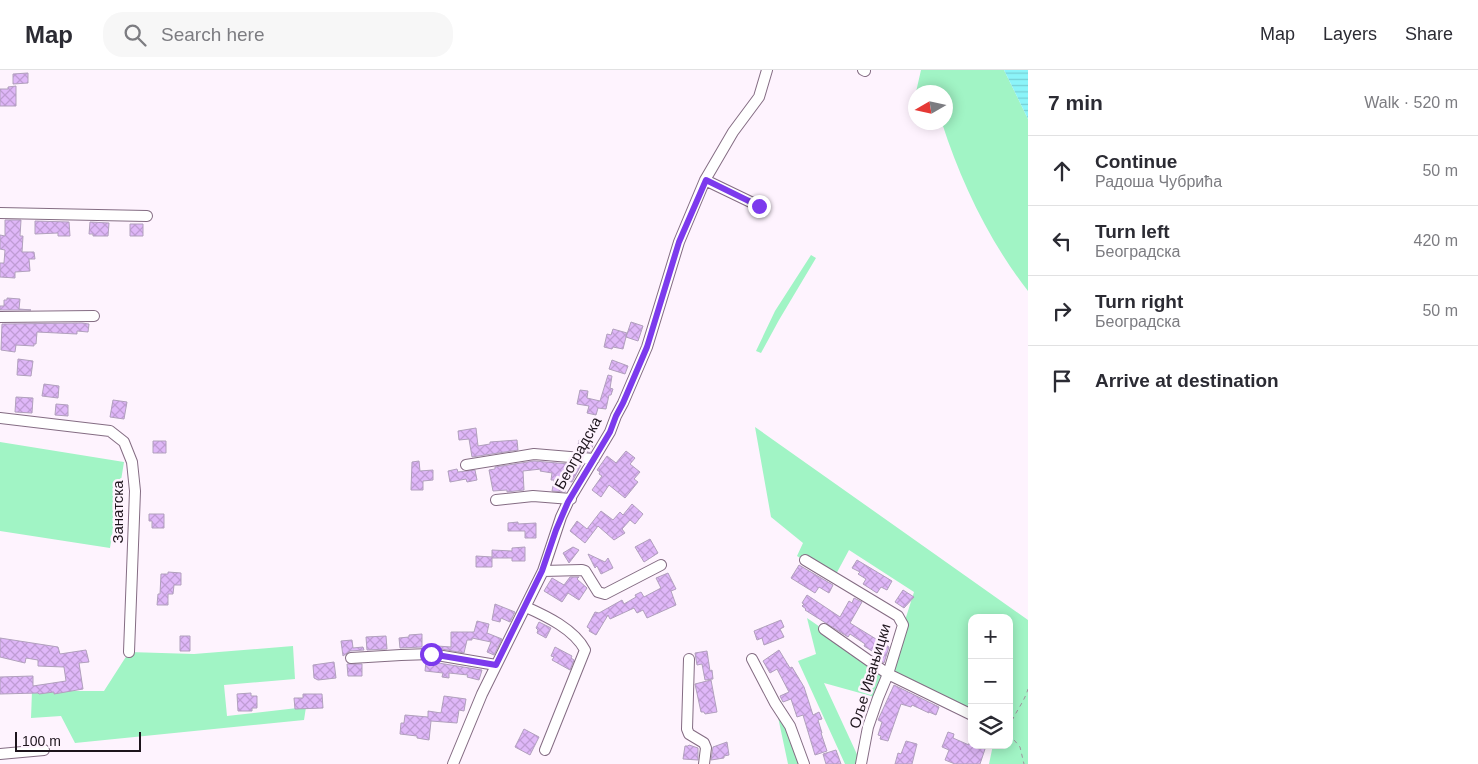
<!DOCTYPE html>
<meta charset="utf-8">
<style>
:root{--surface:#fff;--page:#f7f7f7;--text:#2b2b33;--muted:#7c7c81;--line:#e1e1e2}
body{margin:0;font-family:Arial,sans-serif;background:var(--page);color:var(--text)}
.controls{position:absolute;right:15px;bottom:15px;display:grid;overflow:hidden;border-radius:10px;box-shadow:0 2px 12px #0003}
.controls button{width:45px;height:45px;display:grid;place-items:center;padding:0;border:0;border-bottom:1px solid var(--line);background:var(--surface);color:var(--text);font:25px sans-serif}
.compass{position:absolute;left:908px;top:15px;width:45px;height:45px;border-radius:50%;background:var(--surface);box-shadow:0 2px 12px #0003;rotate:261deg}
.scale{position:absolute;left:15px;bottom:12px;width:126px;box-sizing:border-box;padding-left:5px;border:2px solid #1d141c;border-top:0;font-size:14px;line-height:18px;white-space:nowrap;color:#1d141c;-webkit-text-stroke:4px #fef3fe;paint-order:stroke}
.stop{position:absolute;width:15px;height:15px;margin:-11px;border:4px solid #7c3aed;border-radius:50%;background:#fff}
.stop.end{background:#7c3aed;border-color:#fff;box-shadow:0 1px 5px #0008}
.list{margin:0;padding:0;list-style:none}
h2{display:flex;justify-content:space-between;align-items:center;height:65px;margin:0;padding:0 20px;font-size:21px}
h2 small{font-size:16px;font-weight:400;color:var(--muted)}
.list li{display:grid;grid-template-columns:32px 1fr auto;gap:15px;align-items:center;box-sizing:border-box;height:70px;padding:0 20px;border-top:1px solid var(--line)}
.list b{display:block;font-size:19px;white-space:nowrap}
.list p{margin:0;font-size:16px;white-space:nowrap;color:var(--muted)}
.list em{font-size:16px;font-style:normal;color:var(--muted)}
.icon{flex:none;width:28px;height:28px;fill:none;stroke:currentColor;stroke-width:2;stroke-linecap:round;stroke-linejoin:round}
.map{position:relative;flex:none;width:1028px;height:694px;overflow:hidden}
header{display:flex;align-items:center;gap:30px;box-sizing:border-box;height:70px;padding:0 25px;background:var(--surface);border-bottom:1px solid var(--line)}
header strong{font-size:24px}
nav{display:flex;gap:28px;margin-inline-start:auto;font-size:18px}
.search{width:350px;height:45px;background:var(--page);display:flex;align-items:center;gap:12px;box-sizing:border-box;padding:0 18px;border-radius:20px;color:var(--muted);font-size:19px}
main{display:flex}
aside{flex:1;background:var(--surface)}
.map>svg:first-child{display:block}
.green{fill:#a1f4c5}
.water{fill:url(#water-rules)}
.building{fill:url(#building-cross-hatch);stroke:#b1a0bd}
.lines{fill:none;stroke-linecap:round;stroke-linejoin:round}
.minor-casing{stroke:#846c83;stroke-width:12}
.path{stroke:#9e939d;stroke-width:1;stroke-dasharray:4 4;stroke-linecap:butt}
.minor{stroke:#fff;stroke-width:10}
.route{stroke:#7c3aed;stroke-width:6}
.labels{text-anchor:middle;stroke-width:5;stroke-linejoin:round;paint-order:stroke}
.street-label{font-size:15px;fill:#1d141c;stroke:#fef3fe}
</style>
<header>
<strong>Map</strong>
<div class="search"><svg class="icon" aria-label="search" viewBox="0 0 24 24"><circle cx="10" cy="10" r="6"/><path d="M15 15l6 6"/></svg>Search here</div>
<nav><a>Map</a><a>Layers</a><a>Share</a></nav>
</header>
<main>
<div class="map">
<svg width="1028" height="694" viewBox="0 0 1028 694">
<defs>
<pattern id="water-rules" width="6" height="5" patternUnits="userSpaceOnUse" patternTransform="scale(1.25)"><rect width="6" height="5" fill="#8cf4f9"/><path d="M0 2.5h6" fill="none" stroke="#78d0d5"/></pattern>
<pattern id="building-cross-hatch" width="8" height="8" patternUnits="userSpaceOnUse" patternTransform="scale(1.25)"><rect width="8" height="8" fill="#dfb7f8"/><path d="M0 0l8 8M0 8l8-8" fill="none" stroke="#bf9cd4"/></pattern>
</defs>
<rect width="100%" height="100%" fill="#fef3fe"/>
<!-- green -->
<path class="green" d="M921,0H1004L1028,49V221C989,171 961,112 942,53L946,52V22H916Z
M811,185L816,188L779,250L761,283L756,281L775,241Z
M755,357L1028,550V694H989L993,675H1009V548H972V645L889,604L878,628L824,613L861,693V694H845L798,591L816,584L807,548L888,604L914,522L849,480L834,508L797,486L803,473L771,447Z
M0,372L124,392L110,478L0,461Z
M293,576L295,609L224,615L227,646L306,637L304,650L75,673L61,646L31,648L32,621H104L129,582L194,584Z
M775,633L803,694H788Z"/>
<!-- water -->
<path class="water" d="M1004,0H1028V49Z"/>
<!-- building -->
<path class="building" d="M28,3V13L13,14V4Z
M16,16V36H0V19H8V17Z
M5,150H21L20,166H23L22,182H34L35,189H29L30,201L15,202V208L0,207V193H4L5,180L0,179V165L5,166Z
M35,151L69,152L70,166H58V163L35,164Z
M90,152L109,153L108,166H93V164H89Z
M130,154H143V166H130Z
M7,228L20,229L19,239L31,240H0V236H4V230H7Z
M631,252L643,256L638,271L626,267L623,279L613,277L612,279L604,277L607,264L611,265L613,259L627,263L626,267Z
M2,254L82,253L89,254L88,262L77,261V264L37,262L36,274H34V276L16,275L15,282L1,280Z
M18,289L33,291L31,306L17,305Z
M612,290L628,296L625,304L609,299Z
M608,305L612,306L610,318L613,319L611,325H609L606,339L598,338L596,345L587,343L589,336L577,334L580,320L588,321L587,328L600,331Z
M44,314L59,316L58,328L42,326Z
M16,327L33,328L32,343L15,342Z
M113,330L127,332L124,349L110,347Z
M56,334L68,335V346L55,345Z
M476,358L478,376L490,374V372L517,370L518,380L472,387L469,369L459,370L458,361Z
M579,370L594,373L590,382L577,381Z
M153,371H166V383H153Z
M626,381L635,388L630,394L640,402L634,409L638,412L625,428L609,415L601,427L592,420L602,406L599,404L600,402L597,400L607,386L616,393Z
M419,391L420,401L433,400V410L423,411V420H411L412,392Z
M534,391L581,395L572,412L567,411L565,422L552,421L554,410H551L552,403L540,401L541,399L523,401L524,420L507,422V420L493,421L489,400L495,399V397Z
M457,399L458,402L475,400L477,410L467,412L466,409L450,412L448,401Z
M632,434L643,444L635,454L630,450L622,459L625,463L614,470L598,456L585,473L570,461L577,451L587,459L601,441L613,450L620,442L623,445Z
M149,444H164V458H152V451H149Z
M518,452V454L536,453V468H525V461H508V453Z
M650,469L658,483L644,492L635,477Z
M525,477V491H512V488H492V497H476V486L492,487V480L512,481V478Z
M573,477L579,480L569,493L563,483Z
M588,484L605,492L608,488L613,498L601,504L597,496L595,498Z
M857,490L892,511L887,520L881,517L877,523L863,514L866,509L858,504L860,502L852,498Z
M799,495L833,515L829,523L819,517L815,523L791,508Z
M168,502L181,503V515H174L173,524H168V535H157L158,524H160L161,504H168Z
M668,503L676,519L671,521L676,535L647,548L643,540L637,543L634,538L610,549L608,545L596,565L589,561L590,559L587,557L595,542L599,543L622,530L624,534L636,527L635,525L641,522L644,527L661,518L656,508Z
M570,507H579L577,509L587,518L579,530L568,523L562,532L544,521L552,508L564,515Z
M903,520L914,527L904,538L895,532Z
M807,525L840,547L849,531L852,533L854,528L862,532L850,553L889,577L884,593L878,589L880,586L864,576L865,574L850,564L848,567L805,540L806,539L802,536L804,534L802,533Z
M495,534L515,542L510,552L501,548L500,552L492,550Z
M781,550L784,557L780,559L784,567L764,575L762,568L757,570L754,561Z
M477,551L489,554L487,563L502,569L494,585L487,582L491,572L472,568V570H467L464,583L436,578L437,576L451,577V562H474Z
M539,552L551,558L546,568L537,563L538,560L536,558Z
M422,564V577L400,578L399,568L409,567V565Z
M180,566H190V581H180Z
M386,566L387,579L367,580L366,567Z
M0,568L58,577L60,584L86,580L89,592L79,593L83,619L54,624V622L39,624L38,623L0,624V607L33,606V616L66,611L64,597L38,596V590L26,588L25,593L0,587Z
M352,570L353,578L363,577L364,580L350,581L343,586L341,571Z
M555,577L572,586L571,588L574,590L570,600L552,590L554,587L551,586Z
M779,580L790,598L792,597L804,617L813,645L819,642L822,649L818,650L822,663H821L827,681L815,685L803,645L797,647L791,629L783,632L780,626L789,622L777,599L770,603L763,591Z
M707,581L710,601L712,600L713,609L705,610L702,594L697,595L695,583Z
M426,591L482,600L479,610L467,607L468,605L449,603V608L442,607L443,603L425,601Z
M334,592L336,608L318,610L314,608L313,595Z
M347,594H362V606H348Z
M711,610L717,642L705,644L704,642H701L695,614Z
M894,615L939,637L936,645L929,642V643L912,635L911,637L901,634L888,671L880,669L881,666L878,665L882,652L878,650Z
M251,623V626H257V638H252V641H238L237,624Z
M303,624H322L323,638L295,639L294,628H303Z
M444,626L466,629L464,641L459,640L457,653L431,651L429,670L417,668V666L400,664L401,653H404L405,645L428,647V641L441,643Z
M524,659L539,667L530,685L515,677Z
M948,662L954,664L953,668L969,675V673L985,679L980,694H955L945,690L949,680L942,677Z
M906,671L917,674L912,694H895L898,683L901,684Z
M727,672L729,685L724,686V688L711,690L713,677Z
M689,675L698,678V690L683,689L685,676H688Z
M836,680L841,694H826L823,684Z"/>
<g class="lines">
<!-- minor casing -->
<g class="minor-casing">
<path id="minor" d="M863,0L865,1
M705,110L759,136
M0,143L147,146
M0,247L94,246
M0,348L110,361L124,372L132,392L135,421L129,582
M466,395L534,384L594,389
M496,430L533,426L571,429
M805,490L898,546L903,555L888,604L878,628L868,657L861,694
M543,501L582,500L585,501L598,522L605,524L661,495
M526,537C546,546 574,559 585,580L545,680
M824,559L888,604L972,645
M351,588L401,585L431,584L496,595
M689,589L687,659L689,664L704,673L706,678L704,694
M752,589L775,633L790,656L804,694
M0,684L44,680
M453,694L482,624L543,501L561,447L568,432L610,362L616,346L623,333L647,277L679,172L705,110L733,62L759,27L767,0"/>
</g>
<!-- path -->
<path class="path" d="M1009,658C1014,643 1024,633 1028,619
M1009,664L1020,677L1024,694"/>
<!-- minor -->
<use href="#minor" class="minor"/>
</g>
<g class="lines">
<!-- route -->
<path class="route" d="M431,584L496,595L542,501L556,460L568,432L610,362L616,346L623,333L647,277L679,172L706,110L759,136"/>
</g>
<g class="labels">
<!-- street labels -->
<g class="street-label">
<text transform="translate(578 383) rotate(-61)" y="5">Београдска</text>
<text transform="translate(118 442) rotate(-90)" y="5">Занатска</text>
<text transform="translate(870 606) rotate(-73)" y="5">Оље Ивањицки</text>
</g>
</g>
</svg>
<div class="controls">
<button>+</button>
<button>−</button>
<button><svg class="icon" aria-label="layers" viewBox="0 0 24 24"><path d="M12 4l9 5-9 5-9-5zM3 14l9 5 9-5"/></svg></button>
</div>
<svg class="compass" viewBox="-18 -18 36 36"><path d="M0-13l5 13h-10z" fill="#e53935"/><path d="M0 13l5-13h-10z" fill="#7c7c81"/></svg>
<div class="scale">100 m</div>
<div class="stop" style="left:431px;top:584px"></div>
<div class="stop end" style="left:759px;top:136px"></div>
</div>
<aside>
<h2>7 min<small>Walk · 520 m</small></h2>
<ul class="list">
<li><svg class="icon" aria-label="ahead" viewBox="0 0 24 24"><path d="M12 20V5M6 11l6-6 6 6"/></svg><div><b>Continue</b><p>Радоша Чубрића</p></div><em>50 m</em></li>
<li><svg class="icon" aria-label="left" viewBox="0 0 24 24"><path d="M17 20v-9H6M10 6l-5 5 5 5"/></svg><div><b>Turn left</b><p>Београдска</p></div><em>420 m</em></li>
<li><svg class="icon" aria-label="right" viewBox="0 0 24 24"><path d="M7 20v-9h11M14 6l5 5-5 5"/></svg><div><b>Turn right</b><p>Београдска</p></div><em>50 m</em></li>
<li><svg class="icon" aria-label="arrive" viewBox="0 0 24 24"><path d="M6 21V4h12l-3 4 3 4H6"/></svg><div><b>Arrive at destination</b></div></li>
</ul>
</aside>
</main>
